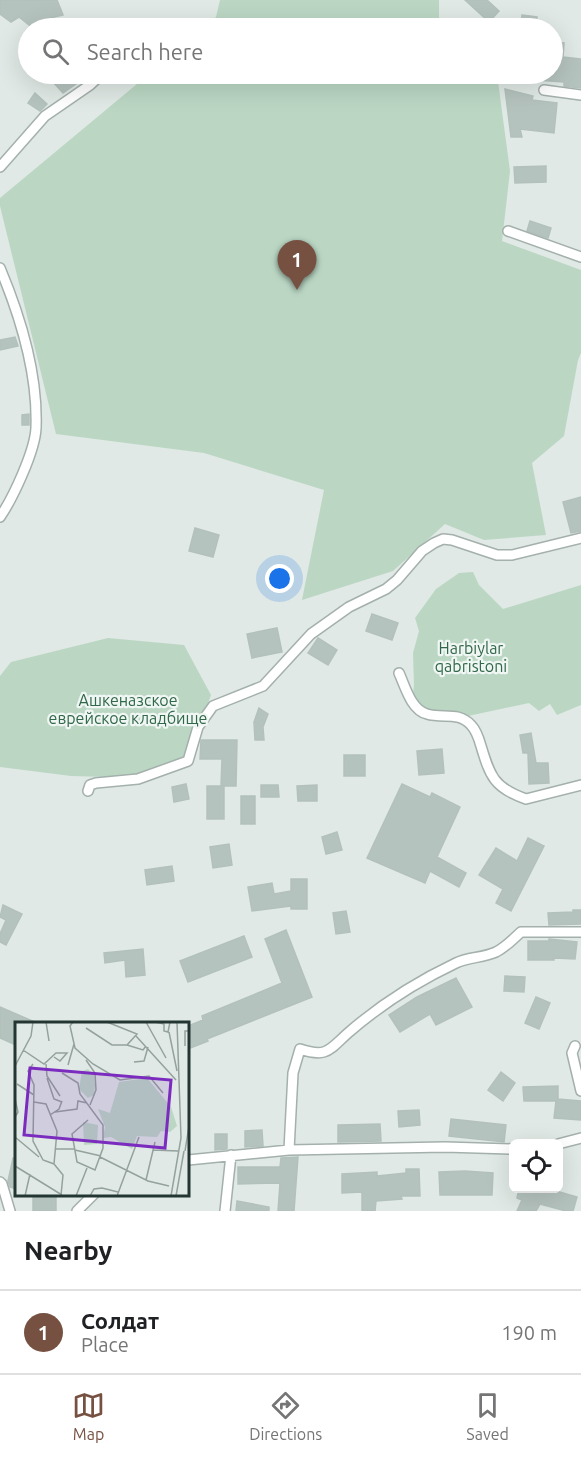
<!DOCTYPE html>
<meta charset="utf-8">
<style>
:root{--surface:#fff;--page:#f6f6f6;--text:#202124;--muted:#757577;--line:#e0e0e0;--accent:#765142}
body{margin:0;font-family:Ubuntu,sans-serif;background:var(--page);color:var(--text)}
.controls{position:absolute;right:18px;bottom:18px;display:grid;overflow:hidden;border-radius:9px;box-shadow:0 6px 24px #0002}
.controls button{width:54px;height:54px;display:grid;place-items:center;padding:0;border:0;border-bottom:2px solid var(--line);background:var(--surface);color:var(--text);font:30px sans-serif}
.you{position:absolute;left:280px;top:579px;width:21px;height:21px;margin:-15px;border:4px solid #fff;border-radius:50%;background:#1a73e8;box-shadow:0 0 0 9px #1a73e833}
.badge{display:grid;place-items:center;width:39px;height:39px;border-radius:50%;background:var(--accent);color:#fff;font-size:20px;font-weight:700}
.pin{position:absolute;translate:-50% -50px;filter:drop-shadow(0 2px 3px #0008)}
.pin::after{content:'';position:absolute;top:32px;width:21px;height:18px;background:inherit;clip-path:polygon(0 0,100% 0,50% 100%)}
.list{margin:0;padding:0;list-style:none}
h2{display:flex;justify-content:space-between;align-items:center;height:78px;margin:0;padding:0 24px;font-size:26px}
h2 small{font-size:20px;font-weight:400;color:var(--muted)}
.list li{display:grid;grid-template-columns:39px 1fr auto;gap:18px;align-items:center;box-sizing:border-box;height:84px;padding:0 24px;border-top:2px solid var(--line)}
.list b{display:block;font-size:22px;white-space:nowrap}
.list p{margin:0;font-size:20px;white-space:nowrap;color:var(--muted)}
.list em{font-size:20px;font-style:normal;color:var(--muted)}
.icon{flex:none;width:33px;height:33px;fill:none;stroke:currentColor;stroke-width:2;stroke-linecap:round;stroke-linejoin:round}
.map{position:relative;flex:none;width:581px;height:1211px;overflow:hidden}
.search{position:absolute;background:var(--surface);box-shadow:0 6px 24px #0002;left:18px;right:18px;top:18px;height:66px;display:flex;align-items:center;gap:15px;box-sizing:border-box;padding:0 21px;border-radius:33px;color:var(--muted);font-size:22px}
.sheet{height:162px;background:var(--surface)}
nav{display:flex;justify-content:space-around;align-items:center;box-sizing:border-box;height:84px;border-top:2px solid var(--line);background:var(--surface);font-size:16px;color:var(--muted)}
nav a{display:grid;justify-items:center;gap:3px}
nav .on{color:var(--accent)}
.map>svg:first-child{display:block}
.green{fill:#bbd7c4}
.building{fill:#b5c3be;stroke:#b3c1bc;stroke-width:1.5}
.lines{fill:none;stroke-linecap:round;stroke-linejoin:round}
.street-casing{stroke:#a4b0ac;stroke-width:12}
.street{stroke:#fff;stroke-width:9}
.labels{text-anchor:middle;stroke-width:4.5;stroke-linejoin:round;paint-order:stroke}
.park-label{font-size:16px;fill:#32684a;stroke:#eff6f3}
.inset-road{fill:none;stroke:#94a19d;stroke-width:1.5}
.view{fill:#7b2cbf;fill-opacity:0.15;stroke:#7b2cbf;stroke-width:3}
.inset-edge{fill:none;stroke:#233632;stroke-width:3}
</style>
<div class="map">
<svg width="581" height="1211" viewBox="0 0 581 1211">
<rect width="100%" height="100%" fill="#e0e9e5"/>
<!-- green -->
<path class="green" d="M220,0H439V28H202L216,17Z
M149,74H497L510,171L502,241L581,270V353L578,360L564,436L532,463L546,535L484,540L445,524L393,571L302,600L324,490L204,453L56,434L0,206V198Z
M473,572L479,585L503,609L581,585V705L557,715L550,704L539,711L529,703L454,719L423,717L412,703L414,685L413,653L419,631L415,618L436,589L459,573Z
M108,638L184,645L211,695L188,759L143,778L71,776L0,767V676L11,662Z"/>
<!-- building -->
<path class="building" d="M0,0H57L63,15L46,19L33,28L19,17L11,22L0,14Z
M465,0H487L499,11L489,22Z
M522,15L537,17L536,28H521Z
M552,42L564,43L563,57L581,59V88L564,86V82L536,80V74H552Z
M69,74H75L80,81L63,93L53,82Z
M505,89L533,96L532,100L557,103L554,133L520,129L522,137H511Z
M35,93L47,104L40,111L28,103Z
M546,166V182L515,183L514,167Z
M530,221L551,228L548,238L527,231Z
M15,337L18,346L0,350V340Z
M29,414V425H22V415Z
M581,497V531L571,533L563,502Z
M195,528L219,535L213,557L189,551Z
M372,614L398,623L392,640L366,631Z
M277,628L282,652L252,658L247,634Z
M318,638L337,650L328,665L308,653Z
M259,708L268,714L263,727L264,740H255L254,722Z
M531,733L536,763H548L549,783L529,784L528,753H523L520,735Z
M201,740H237L236,786H221L222,759H200Z
M442,749L444,773L419,775L417,751Z
M344,755H365V776H344Z
M186,784L189,799L174,802L172,787Z
M402,784L430,797L432,793L460,807L437,857L466,873L459,887L430,871L425,883L367,858Z
M261,785H278L279,797H261Z
M317,785V801H298L297,786Z
M207,786H224V819H207Z
M241,796H255V824H241Z
M337,832L342,850L326,854L322,837Z
M528,838L544,846L511,911L496,903L503,889L479,875L496,848L517,861Z
M229,844L232,865L213,868L210,847Z
M172,866L174,881L147,885L145,870Z
M291,879H307V909H291V906L252,911L248,887L272,883L274,894L291,891Z
M3,905L22,914L6,945L0,942V934L6,920L0,917Z
M573,910H581V924L549,925L548,913L573,912Z
M346,911L350,932L336,934L333,913Z
M286,930L312,997L207,1039L208,1041L188,1049V1026L203,1020L202,1016L282,983L265,939Z
M244,936L252,957L188,982L180,961Z
M549,939L577,942L575,959L554,958V960H528V941H549Z
M143,949L145,975L126,977L125,960L105,963L104,953Z
M505,976L525,977L524,992L504,991Z
M456,978L472,1007L436,1025L430,1014L400,1032L389,1015L417,997Z
M536,997L550,1003L539,1029L525,1023Z
M0,1007L37,1023H16V1045L0,1038Z
M501,1072L515,1083L503,1101L488,1090Z
M558,1086V1099L581,1101V1120L554,1118L556,1101H524L523,1087Z
M419,1110L420,1125L399,1127L398,1111Z
M451,1119L506,1125L504,1142L449,1136Z
M380,1124L381,1141L338,1142V1125Z
M262,1130L263,1146L245,1147V1131Z
M215,1134H227V1149L215,1150Z
M298,1157L294,1211H278L280,1183L238,1184V1167H280L281,1158Z
M13,1158H16V1189L10,1187L8,1181Z
M406,1169H419L420,1196H401L402,1199L376,1201L375,1211H362V1192L342,1193V1174L377,1172V1176L406,1173Z
M465,1171L493,1173L492,1195H440L439,1172Z
M519,1188H546L577,1197L573,1211H566L540,1204L536,1211H517L522,1200L517,1198Z
M33,1194H56V1211H33Z
M237,1201L269,1207V1211H236Z"/>
<g class="lines">
<!-- street casing -->
<g class="street-casing">
<path id="street" d="M544,90L581,95
M0,167L45,116L90,85L102,74
M508,231L581,257
M0,268C21,318 38,374 36,428C35,451 13,498 0,517
M399,673C405,686 411,710 427,714C443,719 458,711 471,725C476,730 479,739 481,746C490,776 494,788 526,799L581,785
M88,791L90,785L96,783L138,779L188,761L198,727L213,706L263,686L311,634L349,607L386,589L397,580L422,551L434,543L443,539L452,540L497,555H512L581,538
M575,1046L572,1053L581,1091
M558,1144L581,1138
M289,1150L293,1073L300,1049C327,1058 329,1050 348,1033C379,1006 418,981 456,963C468,957 483,958 496,952C506,947 513,939 521,932H581
M188,1160L289,1150L445,1147L514,1149
M0,1182L2,1184L10,1211
M77,1211L94,1194
M225,1211L231,1155"/>
</g>
<!-- street -->
<use href="#street" class="street"/>
</g>
<g class="labels">
<!-- park labels -->
<g class="park-label">
<text x="471" y="654">Harbiylar<tspan x="471" dy="18">qabristoni</tspan></text>
<text x="128" y="706">Ашкеназское<tspan x="128" dy="18">еврейское кладбище</tspan></text>
</g>
</g>
<!-- overview -->
<g transform="translate(15 1022)">
<rect width="174" height="174" fill="#e0e9e5"/>
<path d="M73,47L79,53L80,64L79,73L73,76L64,67L67,49ZM132,56L156,85L162,104L155,110L146,109L142,115L122,114L117,127L96,115L88,116L90,105L83,87L95,91L104,60ZM68,100L83,103L82,122L69,123Z" fill="#bbd7c4"/>
<path class="inset-road" d="M31,0L34,19M58,0L55,4L60,26L78,42L105,58L134,54L148,71M131,0L151,36M140,0L149,2V9L153,10L155,0M71,6L97,23H112L122,12L92,0M154,10L162,49M121,14L161,58M112,23L128,28L131,24M170,24V9H174M8,28L29,42L41,31H52L45,39L39,35M71,38L80,51L81,68L75,83M119,40L129,39L133,25M18,42L13,49L19,63L18,119L28,138L39,142L48,153L46,173M31,42L32,54L45,74M53,43L59,22M0,44L16,14L18,0M47,51L63,61L65,72L88,103V126L80,148L62,140L57,112L73,98M32,56L39,77L47,80M2,62L19,73M0,77L3,90L0,95M19,80L31,82L42,109L39,142M40,90L62,87L63,79L72,81M35,93L44,87L47,79M0,115L24,135M41,127H60M60,128L86,134M138,128L163,129M170,129L174,104M85,135L133,159L154,164M0,144L47,173M131,158L140,120M10,174L15,152M61,174L72,146M75,174L79,167L87,166L103,170M102,174L124,115M156,174L166,116L162,0M161,174L169,129"/>
<path class="view" d="M15,46L156,58L150,126L9,113Z"/>
<rect width="174" height="174" class="inset-edge"/>
</g>
</svg>
<div class="controls">
<button><svg class="icon" aria-label="locate" viewBox="0 0 24 24"><circle cx="12" cy="12" r="6"/><path d="M12 2v4M12 18v4M2 12h4M18 12h4"/></svg></button>
</div>
<div class="you"></div>
<div class="pin badge" style="left:297px;top:290px">1</div>
<div class="search"><svg class="icon" aria-label="search" viewBox="0 0 24 24"><circle cx="10" cy="10" r="6"/><path d="M15 15l6 6"/></svg>Search here</div>
</div>
<section class="sheet">
<h2>Nearby<small></small></h2>
<ul class="list">
<li><span class="badge">1</span><div><b>Солдат</b><p>Place</p></div><em>190 m</em></li>
</ul>
</section>
<nav>
<a class="on"><svg class="icon" aria-label="map" viewBox="0 0 24 24"><path d="M3 6l6-2 6 2 6-2v14l-6 2-6-2-6 2zM9 4v14M15 6v14"/></svg>Map</a>
<a><svg class="icon" aria-label="directions" viewBox="0 0 24 24"><path d="M12 3l9 9-9 9-9-9zM9 14v-3h6M13 9l2 2-2 2"/></svg>Directions</a>
<a><svg class="icon" aria-label="saved" viewBox="0 0 24 24"><path d="M7 4h10v16l-5-4-5 4z"/></svg>Saved</a>
</nav>
